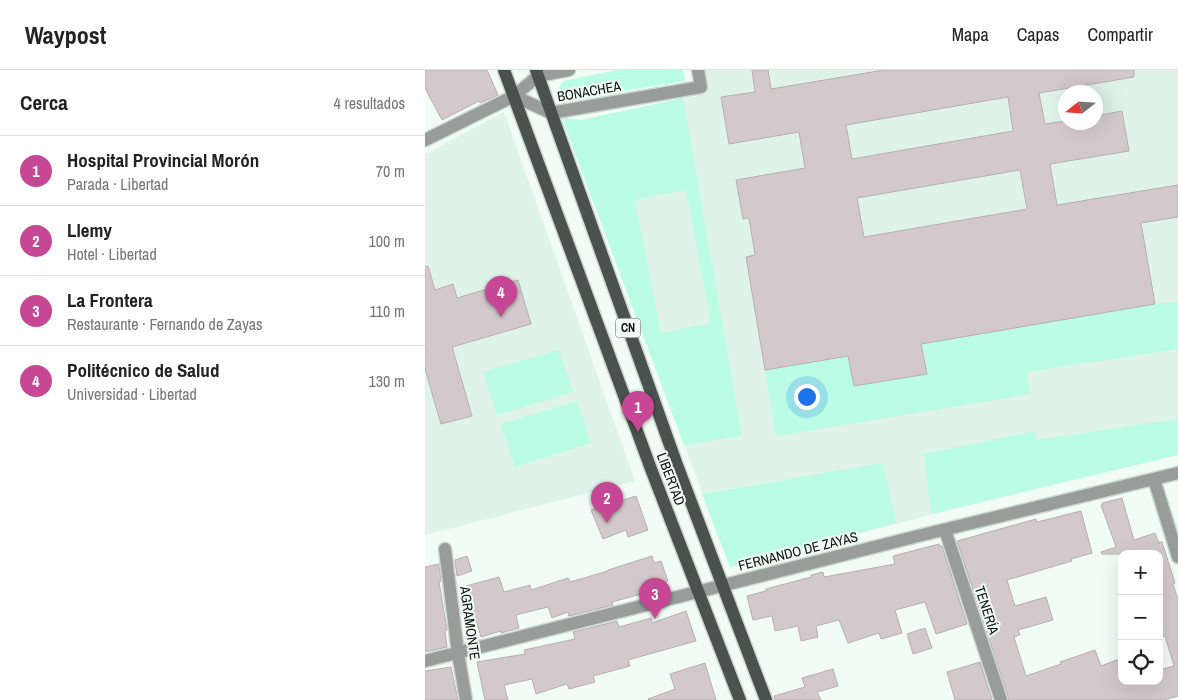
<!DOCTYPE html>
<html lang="es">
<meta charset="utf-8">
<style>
:root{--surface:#fff;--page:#f6f6f6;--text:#222;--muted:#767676;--line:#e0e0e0;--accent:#c64793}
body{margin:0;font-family:"Archivo Narrow",sans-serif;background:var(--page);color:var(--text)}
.controls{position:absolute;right:15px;bottom:15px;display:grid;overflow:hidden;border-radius:10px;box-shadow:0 5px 20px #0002}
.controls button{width:45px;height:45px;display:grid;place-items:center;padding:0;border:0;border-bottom:1px solid var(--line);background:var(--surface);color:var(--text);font:25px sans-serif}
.compass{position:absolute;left:633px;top:15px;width:45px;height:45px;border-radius:50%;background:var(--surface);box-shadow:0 5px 20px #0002;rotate:253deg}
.you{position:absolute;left:381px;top:326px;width:18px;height:18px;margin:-12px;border:4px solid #fff;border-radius:50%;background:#1a73e8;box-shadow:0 0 0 8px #1a73e833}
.badge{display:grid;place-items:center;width:32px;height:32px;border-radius:50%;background:var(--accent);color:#fff;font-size:16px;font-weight:700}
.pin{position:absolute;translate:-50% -41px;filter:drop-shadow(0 1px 2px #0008)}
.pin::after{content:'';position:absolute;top:26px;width:18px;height:15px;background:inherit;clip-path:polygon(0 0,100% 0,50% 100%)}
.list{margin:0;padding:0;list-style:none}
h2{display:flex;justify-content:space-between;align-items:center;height:65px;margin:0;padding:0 20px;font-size:21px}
h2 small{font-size:16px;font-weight:400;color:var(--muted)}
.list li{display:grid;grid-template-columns:32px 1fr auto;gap:15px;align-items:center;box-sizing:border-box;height:70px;padding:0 20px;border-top:1px solid var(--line)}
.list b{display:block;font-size:19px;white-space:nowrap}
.list p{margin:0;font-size:16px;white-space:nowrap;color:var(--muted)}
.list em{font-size:16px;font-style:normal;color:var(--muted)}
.icon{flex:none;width:28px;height:28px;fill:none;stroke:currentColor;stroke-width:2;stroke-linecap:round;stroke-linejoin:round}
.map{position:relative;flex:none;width:753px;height:630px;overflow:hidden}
header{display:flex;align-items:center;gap:30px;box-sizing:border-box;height:70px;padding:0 25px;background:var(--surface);border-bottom:1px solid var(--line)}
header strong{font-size:24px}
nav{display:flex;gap:28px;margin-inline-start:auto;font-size:18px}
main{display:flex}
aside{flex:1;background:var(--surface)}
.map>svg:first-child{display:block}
.built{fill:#dff3eb;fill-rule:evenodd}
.green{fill:#bafce5;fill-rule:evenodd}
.building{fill:#d3c9cd;stroke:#b8aeb3;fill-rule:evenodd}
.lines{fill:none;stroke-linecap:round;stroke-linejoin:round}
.minor-casing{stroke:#cdd7d2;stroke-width:15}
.major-casing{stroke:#cdd7d2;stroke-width:15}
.minor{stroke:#989c9a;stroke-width:12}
.major{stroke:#4a524f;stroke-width:12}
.labels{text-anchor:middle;stroke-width:4;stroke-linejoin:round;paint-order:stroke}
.shield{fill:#f1fcf7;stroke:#525856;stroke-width:1}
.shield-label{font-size:12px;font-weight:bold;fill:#0e1211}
.street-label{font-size:14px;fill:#0e1211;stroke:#f1fcf7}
</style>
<header>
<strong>Waypost</strong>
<nav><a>Mapa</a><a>Capas</a><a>Compartir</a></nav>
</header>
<main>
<aside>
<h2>Cerca<small>4 resultados</small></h2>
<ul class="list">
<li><span class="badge">1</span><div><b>Hospital Provincial Morón</b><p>Parada · Libertad</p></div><em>70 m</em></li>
<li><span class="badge">2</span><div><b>Llemy</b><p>Hotel · Libertad</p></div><em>100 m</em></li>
<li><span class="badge">3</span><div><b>La Frontera</b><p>Restaurante · Fernando de Zayas</p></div><em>110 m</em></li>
<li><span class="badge">4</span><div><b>Politécnico de Salud</b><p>Universidad · Libertad</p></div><em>130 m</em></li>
</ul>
</aside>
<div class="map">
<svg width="753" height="630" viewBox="0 0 753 630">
<rect width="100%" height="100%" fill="#f1fcf7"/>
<!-- built -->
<path class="built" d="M267,0H753V383L655,406L305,497L137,48L156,50L272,26ZM640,22H670V52H640Z
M79,42L210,411L0,465V84Z"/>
<!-- green -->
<path class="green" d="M192,0H258L260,11L143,30L137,27L134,18L138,11Z
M258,28L317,366L259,375L137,48L156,50ZM261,120L286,253L236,263L210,130Z
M753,232V279L602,302L605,324L351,366L340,300L423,286L429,316L501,304L496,274L730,234Z
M134,280L148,322L72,345L58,302Z
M152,331L166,373L90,397L76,354Z
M753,349V385L506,444L499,384L610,361L612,370Z
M458,393L471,453L305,497L277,424Z"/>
<!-- building -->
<path class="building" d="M0,0H62L73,25L55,33L54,31L17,50L0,18Z
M327,0H343L346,19L459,0H709V7L614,23L620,54L640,51V52H670V46L697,41L704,81L625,94L632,135L753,115V147L716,153L730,234L496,274L502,304L429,316L423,286L340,300L321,187L330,185L324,148L318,149L311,110L380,98L374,62L304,74L296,27L330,22ZM583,27L588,61L427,89L421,55ZM595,100L602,139L439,167L432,128Z
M3,196L10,220L28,214L32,228L93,210L106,254L27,277L47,346L16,354L0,299V197Z
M211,426L223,460L203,467L201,460L178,469L166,440Z
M697,428L709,470L730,463L734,474V472H737L750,513L748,514L753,530V626L739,630H584L532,471L611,449L612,452L656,441L667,483L646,489L647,491L582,510L590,536L621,527L628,550L593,560L595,565L589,567L601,606L636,594L635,592L670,580L676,596L697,588V611H734V600L749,596L740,566L734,568V484H677L676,482L691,477L676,435H678L677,433Z
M514,474L515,476H517L542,554L511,564L500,532L470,540L477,563L456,569L454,563L423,573L414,550L391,556L393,567L376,571L373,556L350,561L347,546L328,550L322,526L341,521V519L386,507V505L398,502L399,507L470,494L468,486Z
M42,486L47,501L32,506L30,490Z
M227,486L229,493L236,491L243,511L235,514V519L187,532L188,535L144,546L143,542L127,548L123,537L91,545L94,558L76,563V561L56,567L41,516L74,507L79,522L105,515L106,520L143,508L145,512L183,501V500Z
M14,494L16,511L14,512L22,560L20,561L22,577L0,582V497Z
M261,541L271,571L203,590L205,596L168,606L170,612L144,619L142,614L111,624L107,609L79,615L83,630H60L52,592L100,584L99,580L150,569L148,562L192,551L194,557L226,548L227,553Z
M500,558L507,578L488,584L482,564Z
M555,592L567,630H530L522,602Z
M280,593L291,630H224L223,629L250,619L245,604Z
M26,597L33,630H0V601Z
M408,599L413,616L392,622L396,630H350L349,626L380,617L377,608Z"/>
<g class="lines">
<!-- minor casing -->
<g class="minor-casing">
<path id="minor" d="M89,26L126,43L276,17L273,0
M0,70L89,26L113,6L144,0
M729,409L753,487
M520,460L576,630
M20,479L33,583L41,630
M0,591L497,465L753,403"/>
</g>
<!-- major casing -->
<g class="major-casing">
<path id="major" d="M79,0L226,399L315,630
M111,0L252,395L341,630"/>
</g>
<!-- minor -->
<use href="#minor" class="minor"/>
<!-- major -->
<use href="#major" class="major"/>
</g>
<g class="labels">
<!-- shield labels -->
<rect class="shield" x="190.5" y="248.5" width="25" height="19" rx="4"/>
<g class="shield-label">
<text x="203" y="262">CN</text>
</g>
<!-- street labels -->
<g class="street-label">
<text transform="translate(164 21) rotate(-10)" y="5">BONACHEA</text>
<text transform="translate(246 409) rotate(69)" y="5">LIBERTAD</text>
<text transform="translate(373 481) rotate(-14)" y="5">FERNANDO DE ZAYAS</text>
<text transform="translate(562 540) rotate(72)" y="5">TENERÍA</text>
<text transform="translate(45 553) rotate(82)" y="5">AGRAMONTE</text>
</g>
</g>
</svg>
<div class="controls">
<button>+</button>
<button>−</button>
<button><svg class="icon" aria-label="locate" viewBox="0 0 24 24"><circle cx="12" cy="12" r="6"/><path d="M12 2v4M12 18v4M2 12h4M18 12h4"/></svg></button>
</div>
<svg class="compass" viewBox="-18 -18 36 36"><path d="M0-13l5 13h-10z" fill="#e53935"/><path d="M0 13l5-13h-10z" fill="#767676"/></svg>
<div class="you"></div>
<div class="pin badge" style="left:213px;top:362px">1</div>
<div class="pin badge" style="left:182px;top:453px">2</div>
<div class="pin badge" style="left:230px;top:549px">3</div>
<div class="pin badge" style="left:76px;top:247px">4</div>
</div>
</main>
